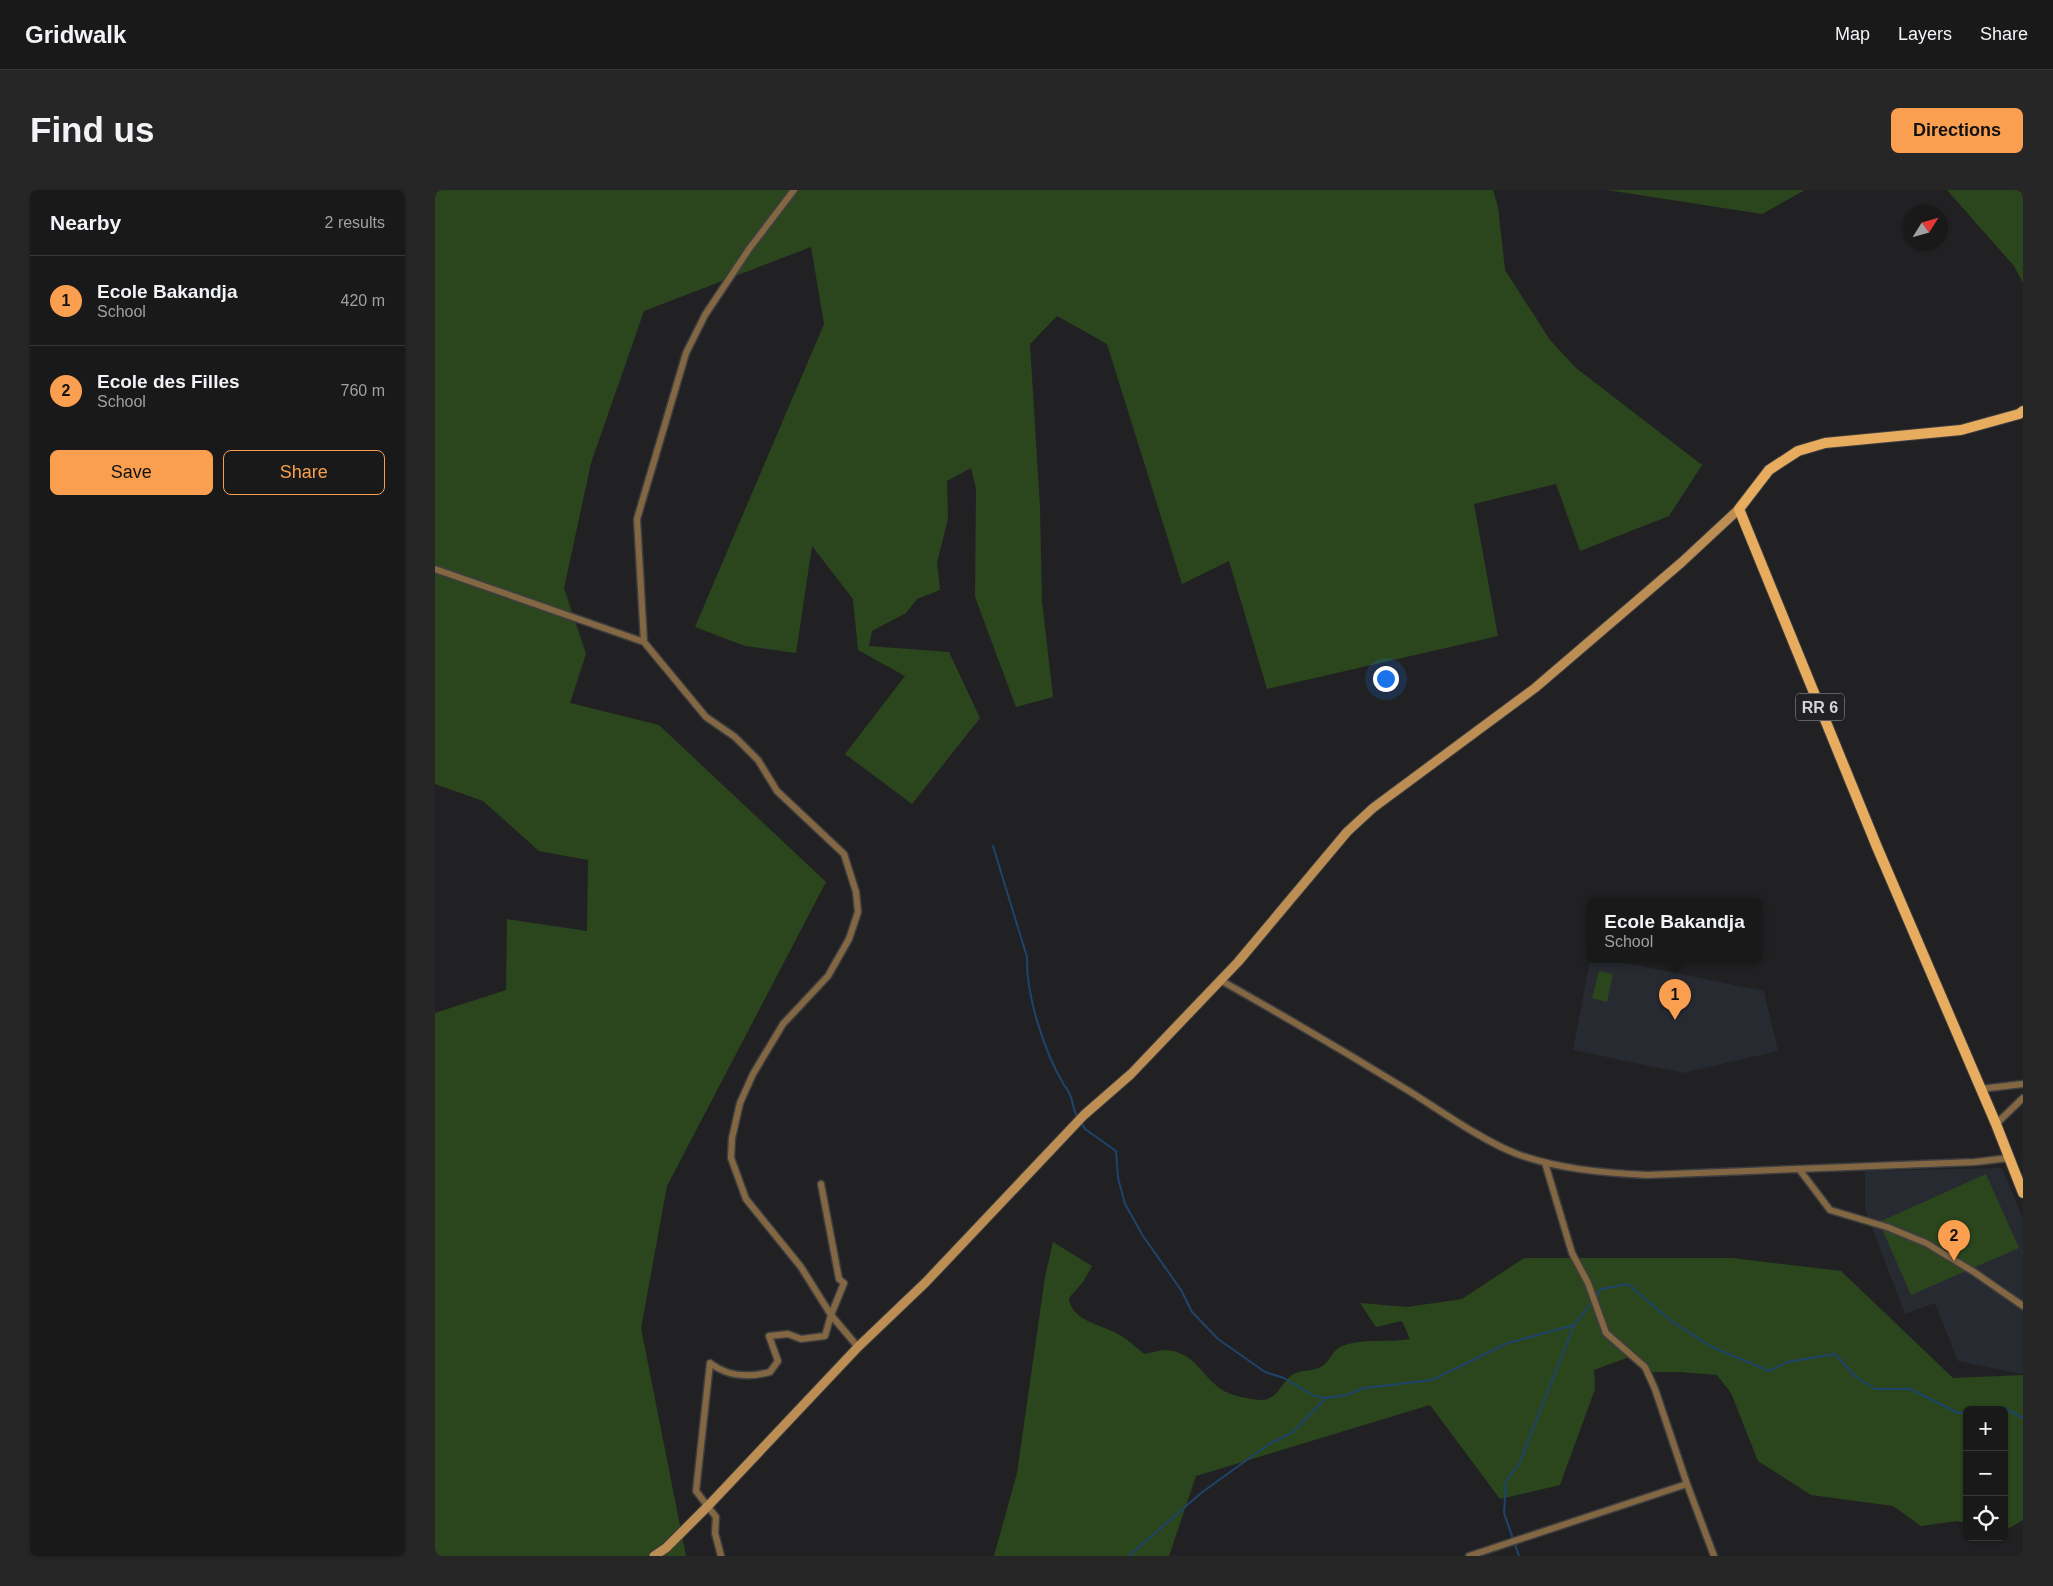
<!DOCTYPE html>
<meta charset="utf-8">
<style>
:root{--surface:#19191a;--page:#262627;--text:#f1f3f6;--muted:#9fa0a2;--line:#373839;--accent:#fa9f4f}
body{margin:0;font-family:Helvetica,sans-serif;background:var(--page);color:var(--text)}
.controls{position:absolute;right:15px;bottom:15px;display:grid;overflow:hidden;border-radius:8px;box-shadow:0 1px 4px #0004}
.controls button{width:45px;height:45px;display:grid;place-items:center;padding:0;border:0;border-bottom:1px solid var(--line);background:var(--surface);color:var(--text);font:25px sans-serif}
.compass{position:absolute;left:1468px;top:15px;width:45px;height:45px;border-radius:50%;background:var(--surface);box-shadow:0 1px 4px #0004;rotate:53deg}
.you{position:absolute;left:950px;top:488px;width:18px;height:18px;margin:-12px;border:4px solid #fff;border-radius:50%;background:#1a73e8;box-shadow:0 0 0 8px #1a73e833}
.badge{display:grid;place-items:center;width:32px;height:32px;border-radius:50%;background:var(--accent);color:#111;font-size:16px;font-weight:700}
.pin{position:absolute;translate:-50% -41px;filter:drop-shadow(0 1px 2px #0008)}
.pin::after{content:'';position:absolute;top:26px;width:18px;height:15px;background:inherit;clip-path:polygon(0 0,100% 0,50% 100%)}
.popup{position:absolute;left:1152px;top:708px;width:175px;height:65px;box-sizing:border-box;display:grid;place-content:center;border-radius:8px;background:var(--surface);filter:drop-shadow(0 1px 4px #0005);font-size:16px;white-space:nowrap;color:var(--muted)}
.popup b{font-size:19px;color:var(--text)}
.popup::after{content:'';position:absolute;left:50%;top:100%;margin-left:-10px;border:10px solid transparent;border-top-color:var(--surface)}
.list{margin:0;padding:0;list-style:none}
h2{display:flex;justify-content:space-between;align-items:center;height:65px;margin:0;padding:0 20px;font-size:21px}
h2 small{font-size:16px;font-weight:400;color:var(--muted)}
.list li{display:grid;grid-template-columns:32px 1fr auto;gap:15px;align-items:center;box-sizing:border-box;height:90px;padding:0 20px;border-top:1px solid var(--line)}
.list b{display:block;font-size:19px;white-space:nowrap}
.list p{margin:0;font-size:16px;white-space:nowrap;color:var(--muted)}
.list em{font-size:16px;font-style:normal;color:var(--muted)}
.actions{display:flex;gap:10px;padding:15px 20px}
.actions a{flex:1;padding:11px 0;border:1px solid var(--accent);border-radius:8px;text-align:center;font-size:18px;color:var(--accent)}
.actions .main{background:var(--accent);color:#111}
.icon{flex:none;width:28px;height:28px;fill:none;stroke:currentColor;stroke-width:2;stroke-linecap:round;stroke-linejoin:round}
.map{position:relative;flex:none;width:1588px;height:1366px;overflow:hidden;border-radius:8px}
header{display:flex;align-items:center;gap:30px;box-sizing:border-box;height:70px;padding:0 25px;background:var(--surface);border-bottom:1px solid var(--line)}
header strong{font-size:24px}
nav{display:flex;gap:28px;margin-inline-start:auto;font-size:18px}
.intro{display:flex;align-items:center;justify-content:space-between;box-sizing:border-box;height:120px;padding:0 30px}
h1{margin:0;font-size:35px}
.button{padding:12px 22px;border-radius:8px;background:var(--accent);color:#111;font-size:18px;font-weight:700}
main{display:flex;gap:30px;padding:0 30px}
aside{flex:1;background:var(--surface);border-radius:8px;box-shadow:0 1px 4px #0004}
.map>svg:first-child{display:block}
.built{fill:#282a32}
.green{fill:#2b461d}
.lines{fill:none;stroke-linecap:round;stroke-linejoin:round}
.stream{stroke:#1f446b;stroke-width:2}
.street-casing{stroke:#3e3e40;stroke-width:9}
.secondary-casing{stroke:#3e3e40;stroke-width:11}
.primary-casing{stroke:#3e3e40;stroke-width:12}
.street{stroke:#836743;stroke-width:6}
.secondary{stroke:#bc8e53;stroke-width:9}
.primary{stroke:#e7ac5e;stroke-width:10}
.labels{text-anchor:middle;stroke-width:5;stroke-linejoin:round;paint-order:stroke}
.shield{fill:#212123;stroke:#9f9fa1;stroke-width:1}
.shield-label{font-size:16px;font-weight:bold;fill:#d5d5d7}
</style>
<header>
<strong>Gridwalk</strong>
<nav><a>Map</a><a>Layers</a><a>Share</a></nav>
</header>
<div class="intro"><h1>Find us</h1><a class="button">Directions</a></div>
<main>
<aside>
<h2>Nearby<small>2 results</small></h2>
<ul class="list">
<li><span class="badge">1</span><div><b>Ecole Bakandja</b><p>School</p></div><em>420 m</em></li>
<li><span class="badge">2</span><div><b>Ecole des Filles</b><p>School</p></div><em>760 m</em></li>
</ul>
<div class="actions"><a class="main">Save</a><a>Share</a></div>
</aside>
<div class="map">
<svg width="1588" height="1366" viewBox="0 0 1588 1366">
<rect width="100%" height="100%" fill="#212123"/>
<!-- built -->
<path class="built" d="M1156,765V769H1192L1191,773L1329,801L1343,861L1248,883L1138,860Z
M1567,978L1588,1029V1184L1523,1171L1500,1113L1470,1124L1430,1019V981Z"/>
<!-- green -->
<path class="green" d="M0,0H1058L1063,17L1070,80L1115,150L1141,178L1267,275L1234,326L1145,361L1121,294L1039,314L1063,446L832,499L794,371L747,394L672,154L622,126L595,154L605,318L607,411L618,507L581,517L540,407L541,298L536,278L512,291L513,329L502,372L505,400L482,409L471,423L437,441L434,456L514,462L545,528L477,614L410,564L470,486L423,460L418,409L377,356L361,463L310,456L260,437L389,134L376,57L209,121L156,273L129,398L151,464L135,513L224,535L391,692L232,996L206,1138L251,1366H0V823L71,800L72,729L152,741L153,670L104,661L48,611L0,594Z
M1172,0H1370L1327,24Z
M1512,0H1588V93L1579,76Z
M1164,781L1178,784L1172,812L1157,808Z
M1551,984L1584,1058L1476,1105L1444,1032Z
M618,1052L657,1076L648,1092L634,1108C636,1131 667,1135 683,1144C692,1149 701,1157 709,1164C716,1163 724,1160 731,1160C761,1162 767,1188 789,1201C798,1206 814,1209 825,1210C842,1211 846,1193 857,1185C865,1179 877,1182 886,1177C895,1172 897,1160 907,1156C929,1148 953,1153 975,1149L967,1131L941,1137L925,1113L972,1117L1027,1109L1089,1068H1297L1406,1081L1518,1188L1588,1185V1330L1569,1341V1220H1532V1333L1522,1331L1486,1336L1458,1316L1376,1305L1323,1271L1296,1203L1282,1185L1245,1182H1218L1197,1166L1159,1180L1160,1199L1125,1295L1065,1309L995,1215L761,1286L734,1366H559L582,1283L610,1087Z"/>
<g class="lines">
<!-- stream -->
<path class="stream" d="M558,656L592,767C591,806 609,861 629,895C631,898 634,901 635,905C638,911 638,920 642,926
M646,932L650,939L681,961L683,988L690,1014L708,1046L746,1100L757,1122L783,1149L830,1182L849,1188L879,1206L891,1208L911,1205L929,1198L997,1190L1073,1153L1139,1135
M1160,1108L1166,1099L1193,1094L1235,1130L1275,1156L1335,1181L1352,1172L1400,1164L1420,1186L1440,1199H1475L1523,1223L1532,1222
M1546,1220L1567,1217L1588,1228
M694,1366L766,1303L834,1254L857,1243L890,1209
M1084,1366L1069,1323L1071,1291L1084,1274L1139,1135L1157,1112"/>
<!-- street casing -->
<g class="street-casing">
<path id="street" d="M359,0L314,59L270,125L251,163L202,329L209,452L271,527L300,547L323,570L342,601L409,664L421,702L423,722L414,749L393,786L348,834L318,884L305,913L297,948L296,968L311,1009L366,1077L396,1125L423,1157
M0,379L209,452
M785,790C849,826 912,863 974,901C1006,921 1048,951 1082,964C1123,979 1169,983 1212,985L1540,972L1574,968
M1545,899L1588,894
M1561,934L1588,908
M1110,973L1137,1063L1153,1093L1171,1143L1210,1177L1220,1199L1252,1294L1279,1366
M1364,979L1395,1020L1452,1037L1491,1053L1539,1082L1588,1116
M286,1366L280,1343L281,1327L261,1301L275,1173C293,1187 313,1188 335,1182L343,1171L334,1146L353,1144L366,1149L390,1146L396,1125L409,1093L404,1089L386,994
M1034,1366L1252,1294"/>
</g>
<!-- secondary casing -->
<g class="secondary-casing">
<path id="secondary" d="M219,1366L231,1358L273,1316L423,1157L491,1092L649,925L696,884L803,772L912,642L938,618L1100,498L1247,372L1304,319"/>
</g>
<!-- primary casing -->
<g class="primary-casing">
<path id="primary" d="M1588,221L1584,224L1526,240L1390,253L1363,261L1334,280L1304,319L1442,657L1561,934L1588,1003"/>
</g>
<!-- street -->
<use href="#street" class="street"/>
<!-- secondary -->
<use href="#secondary" class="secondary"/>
<!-- primary -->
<use href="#primary" class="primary"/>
</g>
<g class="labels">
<!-- shield labels -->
<rect class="shield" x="1361" y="503.5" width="48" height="27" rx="4"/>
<g class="shield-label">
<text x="1385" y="523">RR 6</text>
</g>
</g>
</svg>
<div class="controls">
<button>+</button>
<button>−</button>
<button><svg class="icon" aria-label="locate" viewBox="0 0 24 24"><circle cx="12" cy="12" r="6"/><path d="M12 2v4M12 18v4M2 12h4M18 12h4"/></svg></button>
</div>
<svg class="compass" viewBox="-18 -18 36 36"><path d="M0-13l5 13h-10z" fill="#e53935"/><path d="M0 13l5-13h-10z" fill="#9fa0a2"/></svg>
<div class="you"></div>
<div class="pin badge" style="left:1240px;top:830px">1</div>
<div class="popup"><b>Ecole Bakandja</b>School</div>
<div class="pin badge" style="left:1519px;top:1071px">2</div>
</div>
</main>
